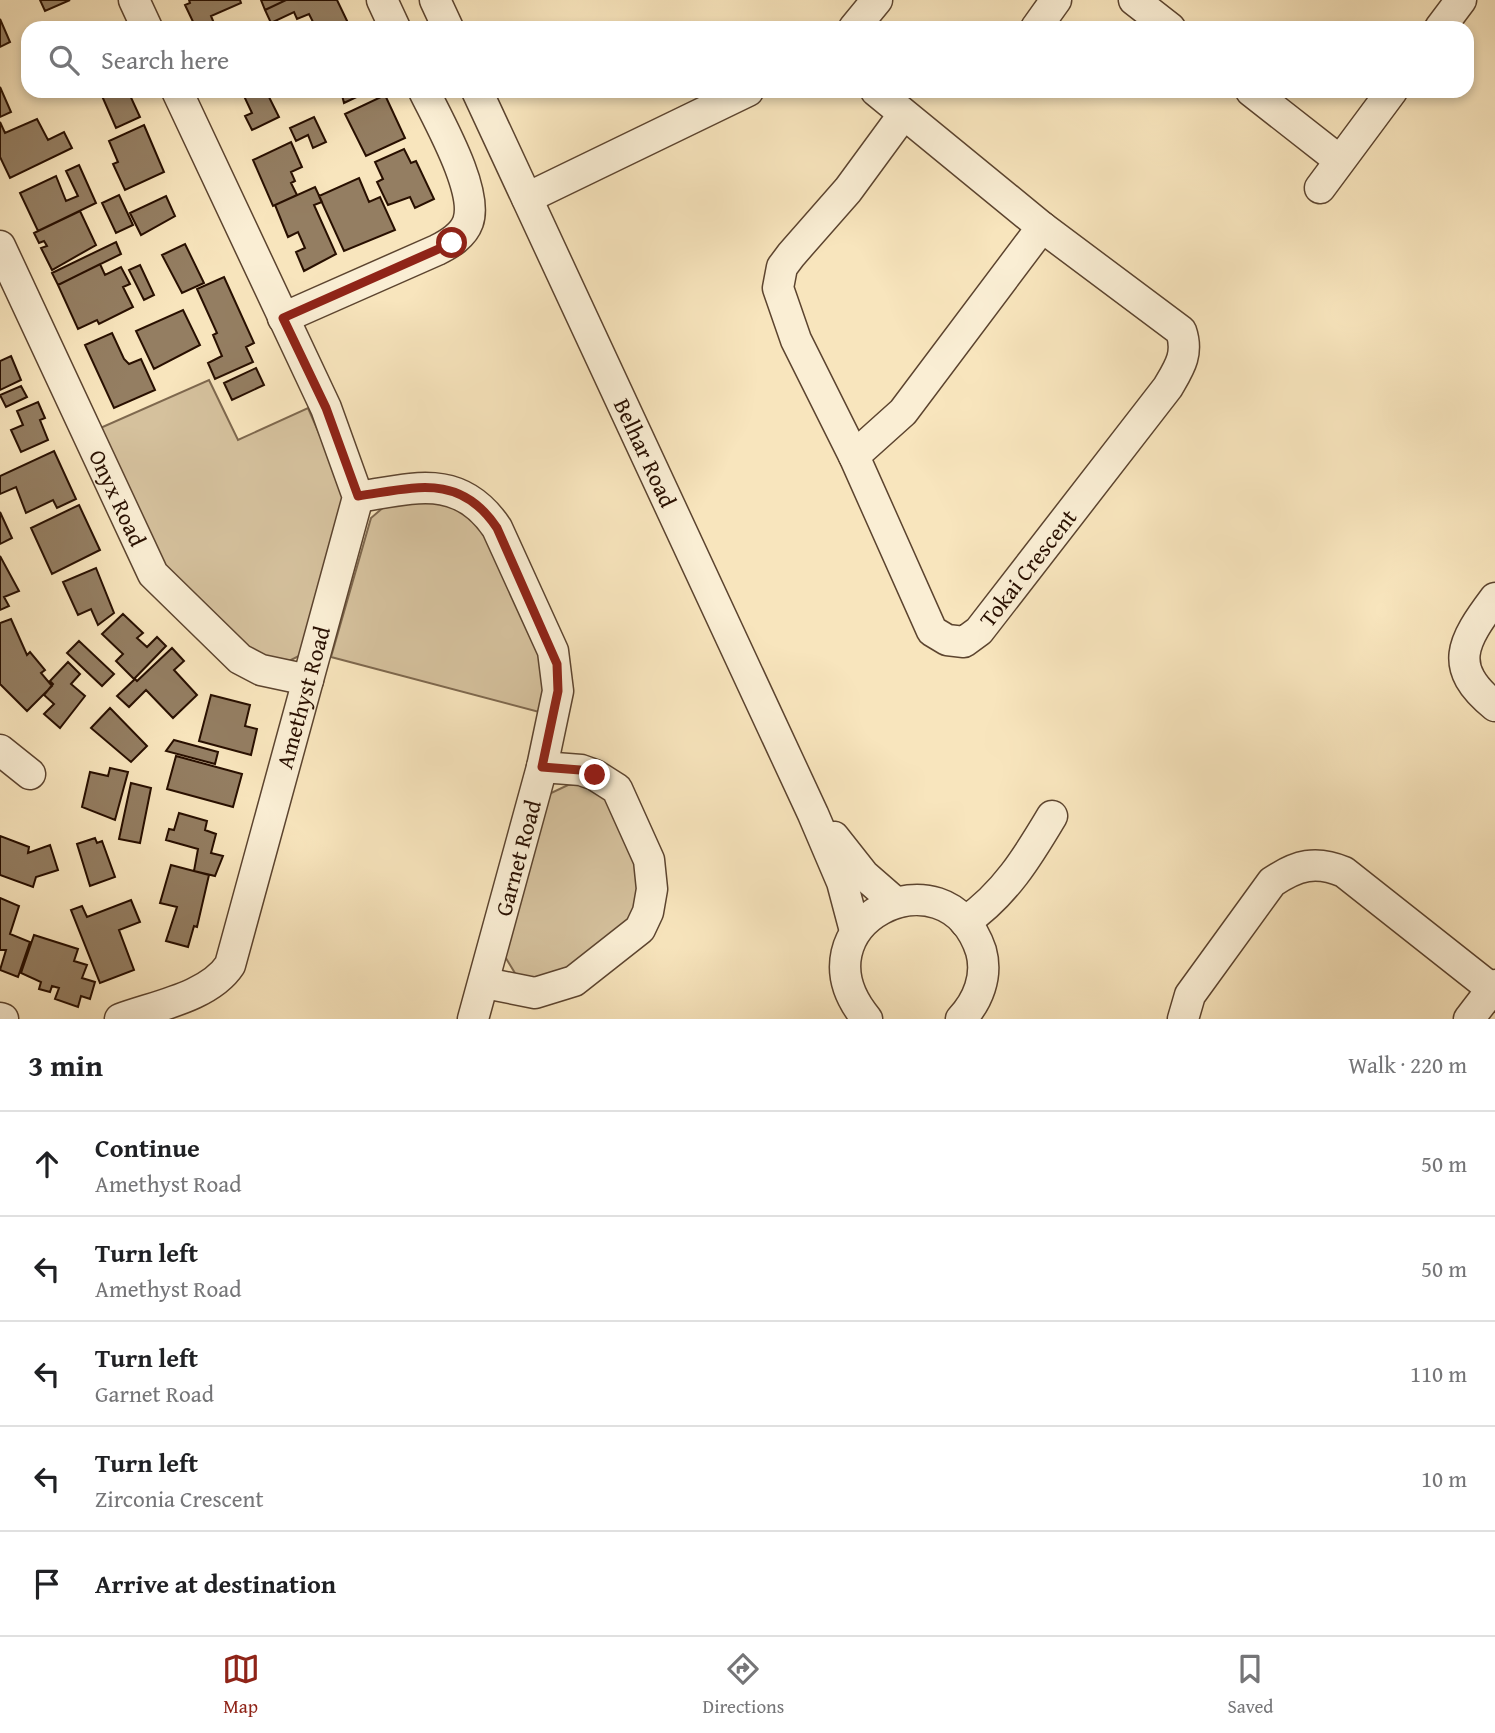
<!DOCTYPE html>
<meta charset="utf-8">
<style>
:root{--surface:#fff;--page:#f2f2f2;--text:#202124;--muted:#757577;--line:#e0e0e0;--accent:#8f2418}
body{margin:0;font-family:"Gentium Book Plus",serif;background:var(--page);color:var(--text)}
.stop{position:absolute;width:21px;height:21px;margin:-16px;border:5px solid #8f2418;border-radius:50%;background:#fff}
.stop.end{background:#8f2418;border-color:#fff;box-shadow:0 2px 7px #0008}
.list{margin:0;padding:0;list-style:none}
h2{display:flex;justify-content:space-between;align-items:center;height:91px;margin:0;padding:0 28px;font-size:30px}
h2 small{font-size:23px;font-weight:400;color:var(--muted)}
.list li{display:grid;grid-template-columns:46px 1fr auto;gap:21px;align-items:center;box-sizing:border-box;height:105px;padding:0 28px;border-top:2px solid var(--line)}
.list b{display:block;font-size:26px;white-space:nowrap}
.list p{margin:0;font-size:23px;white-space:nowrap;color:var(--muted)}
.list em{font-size:23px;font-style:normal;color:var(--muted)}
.icon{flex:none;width:38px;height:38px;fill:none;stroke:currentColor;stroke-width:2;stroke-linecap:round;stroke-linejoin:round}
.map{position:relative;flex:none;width:1495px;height:1019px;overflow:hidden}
.search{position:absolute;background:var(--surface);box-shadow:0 4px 10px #0003;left:21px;right:21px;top:21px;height:77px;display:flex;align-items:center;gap:18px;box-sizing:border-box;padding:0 24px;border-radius:21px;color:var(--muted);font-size:26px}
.sheet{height:616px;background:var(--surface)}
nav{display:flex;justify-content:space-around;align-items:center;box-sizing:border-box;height:98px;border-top:2px solid var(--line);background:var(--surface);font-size:19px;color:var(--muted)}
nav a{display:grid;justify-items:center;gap:4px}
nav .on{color:var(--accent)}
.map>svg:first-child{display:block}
.green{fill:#d5c19d;stroke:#7e684e;stroke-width:2}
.building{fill:#947e62;stroke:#280f00;stroke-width:2}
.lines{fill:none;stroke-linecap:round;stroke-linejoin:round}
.street-casing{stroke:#5c442f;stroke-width:33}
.street{stroke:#faeed4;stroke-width:30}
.route{stroke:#8f2418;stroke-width:9}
.labels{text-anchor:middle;stroke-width:5;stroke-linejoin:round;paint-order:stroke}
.street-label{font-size:23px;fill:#280f00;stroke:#faeed4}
</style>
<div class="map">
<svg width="1495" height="1019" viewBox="0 0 1495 1019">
<rect width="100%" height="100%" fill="#f8e5bd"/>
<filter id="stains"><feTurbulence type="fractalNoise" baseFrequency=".00286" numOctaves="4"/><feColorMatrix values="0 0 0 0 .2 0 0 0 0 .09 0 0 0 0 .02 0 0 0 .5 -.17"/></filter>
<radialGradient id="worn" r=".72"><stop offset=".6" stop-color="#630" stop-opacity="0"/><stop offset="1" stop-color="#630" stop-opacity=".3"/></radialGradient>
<!-- green -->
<path class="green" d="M209,380L238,440L308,408L343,488L346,499L301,655L287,662L260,661L171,579L98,429Z
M449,498L475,512L548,670L543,713L331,657L371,518L385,506Z
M579,784L606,794L643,867L639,912L554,982L518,978L504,955L549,794L568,785Z"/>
<!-- building -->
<path class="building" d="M40,0H70L45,11Z
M189,0H240L241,3L211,16L216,28H196L185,5L190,3Z
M261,0H286L265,10Z
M286,0H337L349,25L316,28L309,14L297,19L294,12L271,23L265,10Z
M0,19L10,42L0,47Z
M0,87L11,112L0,117Z
M114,91H128L140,117L116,128L102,96Z
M248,91H266L279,117L252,130L245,116L252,113L243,94Z
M341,91H369L344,103Z
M385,95L405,138L366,156L345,114Z
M314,117L326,142L313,148L308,135L296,141L290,128Z
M37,119L48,140L64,132L72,148L10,178L0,157V122L5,133Z
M144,125L164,172L125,190L113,164L118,162L109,141Z
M291,142L302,167L291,172L295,181L291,183L297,195L273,206L253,160Z
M404,149L411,163L416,161L434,199L415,208L410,197L388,205L377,182L383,179L375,162Z
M79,165L96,203L38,231L20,193L56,176L66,201L78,196L66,171Z
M359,178L369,202L380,197L395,230L344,251L319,196Z
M315,187L322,202L314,205L336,254L304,271L296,252L305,248L298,232L288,237L275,205Z
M119,195L133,225L116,233L102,203Z
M166,196L175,216L141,235L130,213Z
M80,211L96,245L52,270L41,248L47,246L44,241L39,243L34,233Z
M116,242L121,254L58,285L52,273Z
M185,244L204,283L182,293L162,255Z
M100,264L105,275L121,267L130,284L123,287L133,307L99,324L97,320L78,329L58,285Z
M140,265L154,295L144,300L129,270Z
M224,277L254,343L246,347L253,362L215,379L208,363L222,356L213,335L217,333L197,289Z
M183,310L200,345L154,369L136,331Z
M112,333L124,359L129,364L141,359L155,390L114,408L85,345Z
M11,356L21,380L0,390V361Z
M256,368L264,385L232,400L224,383Z
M21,386L27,397L6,407L0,395Z
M38,402L45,418L40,420L48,440L21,452L11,430L23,425L17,411Z
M54,451L76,499L57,508L53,500L26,513L16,487L0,494V476Z
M79,505L100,550L52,574L31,528Z
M0,512L12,538L0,544Z
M0,556L19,591L4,597L9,606L0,610Z
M96,568L114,613L98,625L91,609L78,615L63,582Z
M123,614L143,633L137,638L147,647L157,637L166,646L134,679L116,661L123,654L102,634Z
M11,619L27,655L30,652L45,670L41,673L52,686L27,711L0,684V623Z
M79,641L114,674L102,686L67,653Z
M172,648L184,661L174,670L197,695L173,718L146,690L129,707L117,696L135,679L137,681Z
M68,662L80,674L71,684L85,696L60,728L44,714L54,704L44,695L53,684L50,681Z
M211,695L250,705L245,726L257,729L251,755L199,741Z
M110,708L147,746L131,762L91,728Z
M174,740L218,752L215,764L166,751Z
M176,756L242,774L233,807L167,789Z
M110,768L128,772L115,820L82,807L90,772L108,776Z
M131,783L151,788L140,843L119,839Z
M179,813L207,821L205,830L216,834L211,853L223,856L215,876L194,871L198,849L166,840L169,829L174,830Z
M0,836L29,847L28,853L50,845L58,870L36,877L33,887L0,875Z
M95,838L97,843L102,841L115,877L90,886L77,844Z
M171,865L209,875L197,927L194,926L188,947L166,941L177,907L160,903Z
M0,898L19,906L10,934L30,942L18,977L0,970L6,950H0Z
M131,900L140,922L119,930L134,970L100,983L71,910L82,906L87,917Z
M34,935L78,949L74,961L87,965L82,978L95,982L90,999L81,996L78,1007L55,999L59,988L52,986L50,992L39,989L41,982L21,973Z"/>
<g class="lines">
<!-- street casing -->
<g class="street-casing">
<g id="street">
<path d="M134,0L147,28"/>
<path d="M382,0L395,28"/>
<path d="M435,0L448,28"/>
<path d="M1134,0L1170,28"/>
<path d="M854,28L877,0"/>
<path d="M1036,28L1056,0"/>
<path d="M1440,28L1461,0"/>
<path id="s1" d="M477,91L813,814L842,882L855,931"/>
<path d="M876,91L1042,227L1181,331C1189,354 1179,368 1168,387L979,631L964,642L947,640L932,631L854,456L796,340L778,288L782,267L791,255L848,190L903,115"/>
<path d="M1251,91L1339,160"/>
<path d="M1320,188L1392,91"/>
<path d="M527,198L748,91"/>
<path id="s2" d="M0,246L153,574L240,659L261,670L308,680"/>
<path d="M283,318L437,250C449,244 463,236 468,222C479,191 438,120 424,91"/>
<path d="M854,456L903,412L1042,227"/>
<path d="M358,497C415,488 460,473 497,528L553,651L558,691L542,767L473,1019"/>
<path d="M1495,598C1462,642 1447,667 1495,706"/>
<path d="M0,750L30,774"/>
<path d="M834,837L864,875L895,902"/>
<path d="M965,922C1005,894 1027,858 1052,816"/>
<path d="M485,983L535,993L574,981L640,929L648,912L652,889L649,860L617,789L595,775L581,770L542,767"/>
<path d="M0,1018L3,1019"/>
<path id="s3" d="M120,1019C155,1006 209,997 230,965L358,497L326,408L177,91"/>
<path d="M867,1019C788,924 946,844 981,951C988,976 978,1001 961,1019"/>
<path d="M1183,1019L1190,995L1272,882C1297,865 1316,860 1344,872L1492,989"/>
<path d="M1469,1019L1495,985"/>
</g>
</g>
<!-- street -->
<use href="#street" class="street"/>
</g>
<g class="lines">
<!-- route -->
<path class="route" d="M452,243L283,318L326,408L358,496C414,488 460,472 497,528L557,664L558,691L542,767L580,770L595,775"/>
</g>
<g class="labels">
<!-- street labels -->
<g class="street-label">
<text dy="8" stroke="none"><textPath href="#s1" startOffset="399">Belhar Road</textPath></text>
<text dy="8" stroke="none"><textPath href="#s2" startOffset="278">Onyx Road</textPath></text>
<text transform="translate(1028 568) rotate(-52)" y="8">Tokai Crescent</text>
<text dy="8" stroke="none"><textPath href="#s3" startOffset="402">Amethyst Road</textPath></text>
<text transform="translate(518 858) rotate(-75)" y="8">Garnet Road</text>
</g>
</g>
<rect width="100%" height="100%" filter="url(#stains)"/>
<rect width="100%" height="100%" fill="url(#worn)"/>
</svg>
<div class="stop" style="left:452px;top:243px"></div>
<div class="stop end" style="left:595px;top:775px"></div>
<div class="search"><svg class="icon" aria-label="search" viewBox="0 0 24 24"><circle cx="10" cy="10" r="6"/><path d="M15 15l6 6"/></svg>Search here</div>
</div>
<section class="sheet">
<h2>3 min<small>Walk · 220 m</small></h2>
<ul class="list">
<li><svg class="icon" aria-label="ahead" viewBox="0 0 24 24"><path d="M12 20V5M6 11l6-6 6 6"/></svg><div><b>Continue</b><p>Amethyst Road</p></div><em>50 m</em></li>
<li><svg class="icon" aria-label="left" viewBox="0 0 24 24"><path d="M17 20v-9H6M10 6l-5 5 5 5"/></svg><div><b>Turn left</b><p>Amethyst Road</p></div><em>50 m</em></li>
<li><svg class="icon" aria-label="left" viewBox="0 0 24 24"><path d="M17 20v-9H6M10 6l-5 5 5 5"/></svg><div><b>Turn left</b><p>Garnet Road</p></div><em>110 m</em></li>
<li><svg class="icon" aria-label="left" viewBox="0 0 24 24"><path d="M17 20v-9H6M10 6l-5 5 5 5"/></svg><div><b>Turn left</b><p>Zirconia Crescent</p></div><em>10 m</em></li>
<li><svg class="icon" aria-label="arrive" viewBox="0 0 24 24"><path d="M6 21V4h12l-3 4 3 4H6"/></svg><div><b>Arrive at destination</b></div></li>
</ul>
</section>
<nav>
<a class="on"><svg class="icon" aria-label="map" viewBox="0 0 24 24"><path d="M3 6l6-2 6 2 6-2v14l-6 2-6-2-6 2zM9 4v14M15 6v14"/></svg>Map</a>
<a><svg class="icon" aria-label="directions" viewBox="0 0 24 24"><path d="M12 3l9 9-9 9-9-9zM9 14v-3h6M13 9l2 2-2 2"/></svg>Directions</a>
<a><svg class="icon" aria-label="saved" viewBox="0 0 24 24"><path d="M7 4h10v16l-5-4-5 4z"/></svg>Saved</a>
</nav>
